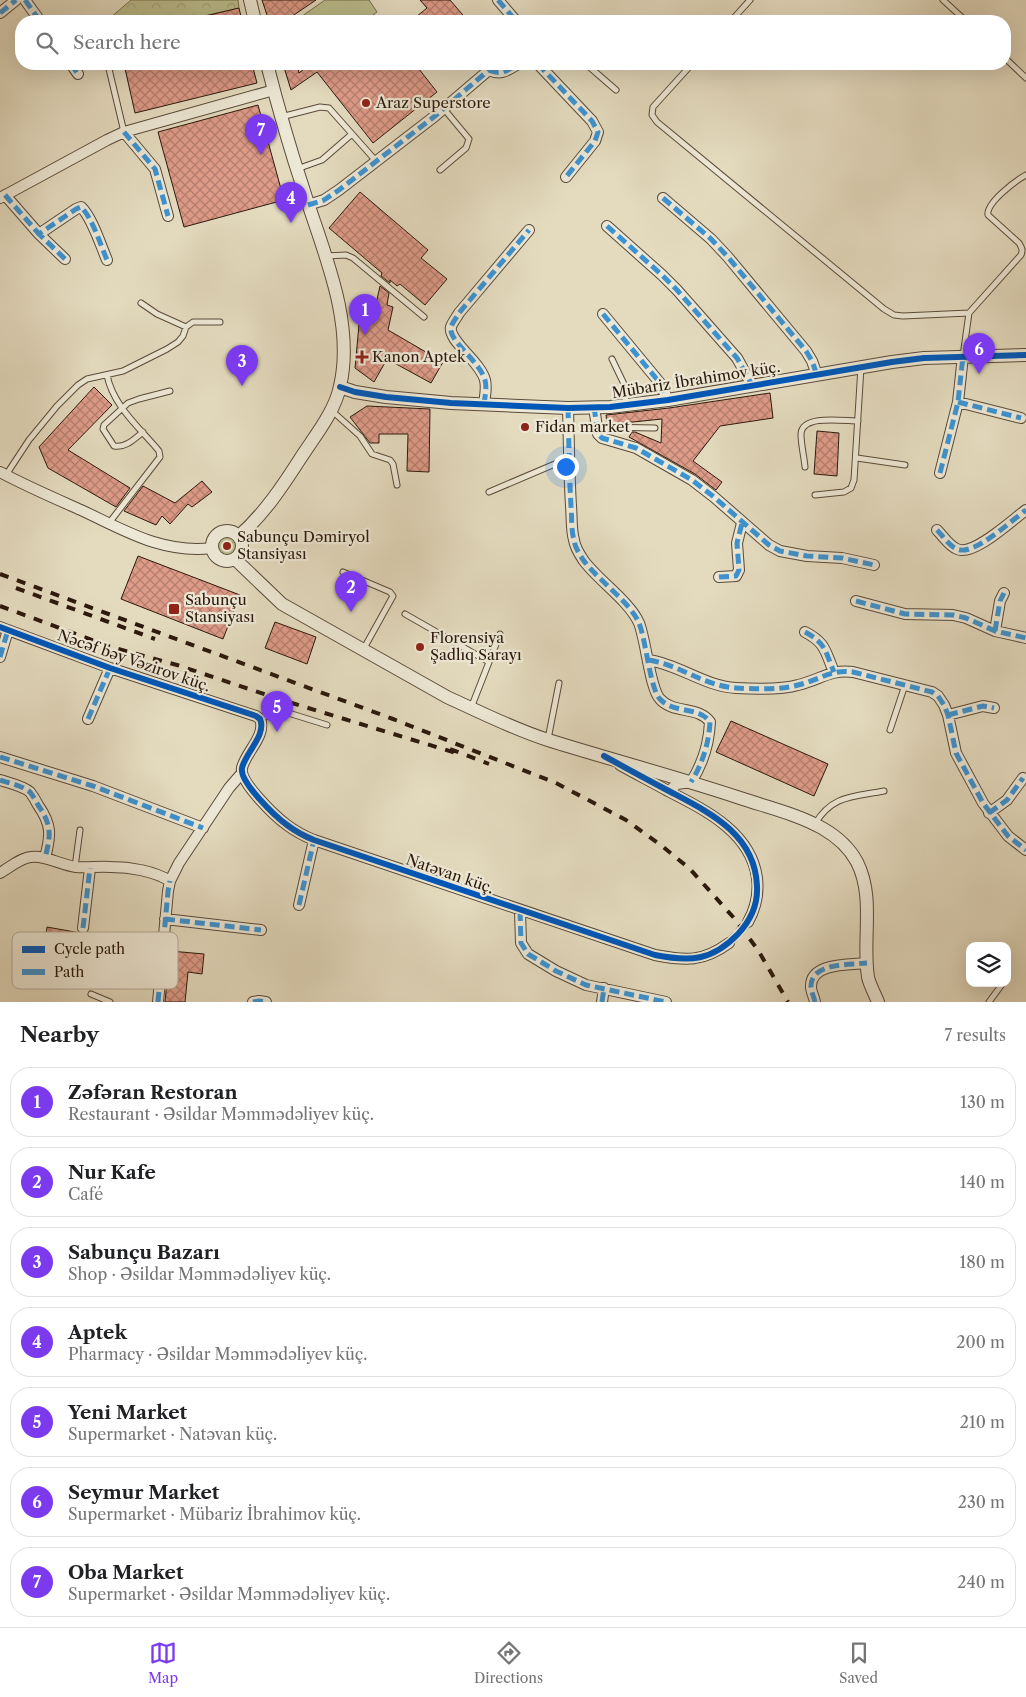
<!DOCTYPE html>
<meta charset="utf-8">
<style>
:root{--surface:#fff;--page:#f6f6f6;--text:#202124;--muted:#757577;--line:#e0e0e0;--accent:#7c3aed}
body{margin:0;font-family:"Libre Caslon Text",serif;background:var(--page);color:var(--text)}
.controls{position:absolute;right:15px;bottom:15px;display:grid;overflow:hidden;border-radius:10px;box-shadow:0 5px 20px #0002}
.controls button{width:45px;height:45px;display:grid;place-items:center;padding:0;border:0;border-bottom:1px solid var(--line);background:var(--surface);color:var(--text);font:25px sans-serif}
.you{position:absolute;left:565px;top:466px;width:18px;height:18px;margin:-12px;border:4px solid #fff;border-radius:50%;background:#1a73e8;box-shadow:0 0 0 8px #1a73e833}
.badge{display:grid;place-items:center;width:32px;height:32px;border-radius:50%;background:var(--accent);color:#fff;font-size:16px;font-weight:700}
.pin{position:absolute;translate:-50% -41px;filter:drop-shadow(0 1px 2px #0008)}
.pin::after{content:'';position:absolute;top:26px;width:18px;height:15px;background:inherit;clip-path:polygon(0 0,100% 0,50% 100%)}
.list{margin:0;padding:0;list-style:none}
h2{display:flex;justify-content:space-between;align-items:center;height:65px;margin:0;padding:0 20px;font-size:21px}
h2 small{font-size:16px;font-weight:400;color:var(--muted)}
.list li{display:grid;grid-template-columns:32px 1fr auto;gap:15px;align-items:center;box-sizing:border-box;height:70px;margin:0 10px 10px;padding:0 10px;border:1px solid var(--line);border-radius:20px}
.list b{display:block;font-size:19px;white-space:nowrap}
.list p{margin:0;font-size:16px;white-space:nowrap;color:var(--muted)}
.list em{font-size:16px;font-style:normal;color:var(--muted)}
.icon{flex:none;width:28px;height:28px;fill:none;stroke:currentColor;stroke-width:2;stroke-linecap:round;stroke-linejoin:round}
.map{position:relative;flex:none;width:1026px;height:1002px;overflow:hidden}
.search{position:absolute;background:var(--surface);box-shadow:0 5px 20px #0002;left:15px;right:15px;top:15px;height:55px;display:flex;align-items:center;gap:12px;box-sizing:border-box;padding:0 18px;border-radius:20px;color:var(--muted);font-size:19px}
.sheet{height:625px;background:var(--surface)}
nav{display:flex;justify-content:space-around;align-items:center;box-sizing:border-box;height:70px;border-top:1px solid var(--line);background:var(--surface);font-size:14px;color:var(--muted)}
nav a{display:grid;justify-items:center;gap:2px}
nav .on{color:var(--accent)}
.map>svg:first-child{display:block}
.grass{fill:url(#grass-dots);stroke:#746c4d}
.forest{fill:url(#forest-crowns);stroke:#746c4d}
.pitch{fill:#bbbe8d;stroke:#746c4d}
.building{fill:url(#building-cross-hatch);stroke:#2c190d}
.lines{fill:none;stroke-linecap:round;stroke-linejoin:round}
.minor-tunnel{stroke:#bfb49b;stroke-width:10;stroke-dasharray:10 5;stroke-linecap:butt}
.service-casing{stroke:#5a4a3a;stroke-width:7}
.minor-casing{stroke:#5a4a3a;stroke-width:12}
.tertiary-casing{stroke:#5a4a3a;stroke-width:14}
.service{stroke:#ede8d5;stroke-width:5}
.minor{stroke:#ede8d5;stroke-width:10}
.tertiary{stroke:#ede8d5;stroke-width:12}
.rail{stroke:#2c190d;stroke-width:4;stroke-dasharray:9 9;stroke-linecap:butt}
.quiet{stroke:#3c93d2;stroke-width:5;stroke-dasharray:10 5;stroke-linecap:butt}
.cycleway-casing{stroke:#ede8d5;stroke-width:9}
.cycleway{stroke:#0057b8;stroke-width:6}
.poi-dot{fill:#8f2418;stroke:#ede8d5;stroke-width:2}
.labels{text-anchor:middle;stroke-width:4.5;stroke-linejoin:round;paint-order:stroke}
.poi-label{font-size:15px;fill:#2c190d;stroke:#ede8d5;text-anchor:start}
.street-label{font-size:15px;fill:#2c190d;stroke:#ede8d5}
.key{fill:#ede8d5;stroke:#b3aa99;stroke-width:1}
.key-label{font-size:14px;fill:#2c190d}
</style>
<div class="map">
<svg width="1026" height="1002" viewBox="0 0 1026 1002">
<defs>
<pattern id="grass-dots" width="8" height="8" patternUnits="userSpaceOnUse" patternTransform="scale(1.25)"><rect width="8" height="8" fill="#bbbe8d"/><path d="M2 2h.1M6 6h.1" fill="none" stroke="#a1a378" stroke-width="1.8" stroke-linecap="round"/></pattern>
<pattern id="forest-crowns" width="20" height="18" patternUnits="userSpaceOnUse" patternTransform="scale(1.25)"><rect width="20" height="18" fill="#bbbe8d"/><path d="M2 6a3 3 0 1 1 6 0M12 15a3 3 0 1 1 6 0" fill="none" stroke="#a1a378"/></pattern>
<pattern id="building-cross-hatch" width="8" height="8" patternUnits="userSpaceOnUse" patternTransform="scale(1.25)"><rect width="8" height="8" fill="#de9b88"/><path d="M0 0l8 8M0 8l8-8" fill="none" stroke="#b47e6e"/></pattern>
</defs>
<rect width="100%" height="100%" fill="#e4dbbf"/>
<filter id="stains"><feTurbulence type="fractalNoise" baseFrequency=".004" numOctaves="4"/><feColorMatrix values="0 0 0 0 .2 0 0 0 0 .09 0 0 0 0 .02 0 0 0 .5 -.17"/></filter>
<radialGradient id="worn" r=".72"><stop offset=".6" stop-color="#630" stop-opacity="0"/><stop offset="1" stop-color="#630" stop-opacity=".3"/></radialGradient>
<!-- grass -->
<path class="grass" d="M218 546a9 9 0 1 1 18 0a9 9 0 1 1-18 0Z"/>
<!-- forest -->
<path class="forest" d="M131,0H238L239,8L182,21H110L109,19Z"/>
<!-- pitch -->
<path class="pitch" d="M325,0H369L377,12L365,21H295Z"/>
<!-- building -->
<path class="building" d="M262,0H316L285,21H269Z
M420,0H450L468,21H411L427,8Z
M239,8L242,21H198L197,18Z
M124,64H252L257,83L135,113Z
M283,64H297L299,73L310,64H415L437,92L373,143L317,72L291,90Z
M258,105L284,200L184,227L158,132Z
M360,192L428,250L421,258L447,279L425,305L400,284L397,286L390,280V283L381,276L382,273L329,228Z
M380,286L389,293L387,305L393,307L388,330L443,362L431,383L387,359L374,382L355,368L361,303L376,304Z
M94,387L112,405L68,450L130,488L116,507L48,468L39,447Z
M770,393L773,418L720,426L693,461L722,482L716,490L695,474L629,437L632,432H635L661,443L662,419L623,423H607L606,415L669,408Z
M367,406L430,409L429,472L407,471L408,434H379V443H370L350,417Z
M817,431L839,433L837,476L814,474Z
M202,481L212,492L192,507L188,504L170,524L162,516L156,525L124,511L143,486L175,503Z
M138,556L240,595L223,639L121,599Z
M275,622L316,637L307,664L265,648Z
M731,721L828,764L814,796L716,752Z
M47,927L86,934L82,962L43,957Z
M170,951L204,954L202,974L188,972L185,1002H165Z"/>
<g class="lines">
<!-- minor-tunnel -->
<path class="minor-tunnel" d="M729,943L748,922"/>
<!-- service casing -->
<g class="service-casing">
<path id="service" d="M943,0L966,21
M731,21L750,0
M1005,58L1026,78
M586,64L616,90
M692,64L653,107L652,115L657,122L884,309L894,315L903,316L969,313
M109,69L124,132
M281,117L320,107L329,108L376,161
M297,169L322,160L352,134
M440,170L466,148L469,139L444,109
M326,256L346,255L353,258L424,317
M141,303L157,314L186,327
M963,356L969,313L1021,255C1023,250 1022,248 1019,243L988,215C986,203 1015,181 1026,175
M612,359L624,384L626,404
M107,375C113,406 140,428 159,451L160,457L109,523
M331,410L360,436L372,454L390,460L393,464L397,485
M597,427L655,428
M143,432C134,439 126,448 114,446L103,429L104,425L128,403L139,399L170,391
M857,458L905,465
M805,467C804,456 801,445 801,434C802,414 844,421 858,421
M6,475L29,440L57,406L78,385L87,379L123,371L167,349L178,342L183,336L186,327L193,322H220
M489,492L569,458
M815,495L844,492L851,488L854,480L861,367
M343,572L390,592L393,596L363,650
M405,614L489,662
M471,708L500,634
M260,719L277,712L282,711L327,725
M890,730L905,685
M548,739L559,683
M815,824C832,795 853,797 884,791
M75,867L80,830
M91,994L110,1002
M989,1002L1003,983"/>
</g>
<!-- minor casing -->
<g class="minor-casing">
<path id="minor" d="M25,0L40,21
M498,0L516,21
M0,13L16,0
M71,64L78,74
M538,64L592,121L598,132L595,141L566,177
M489,70C501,76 508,70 518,64
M124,132L155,169L168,216
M5,195L39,234
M0,198L107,140L124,132L274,90
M663,198L711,239L727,256L806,351L812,361L817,375
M308,205L324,200L339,190L435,116L496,64
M607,226L662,275L677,290L737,358L752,385
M65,259L39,234L76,209L81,207C92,217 101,246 107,260
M603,314L660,383L668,400
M958,402L1021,418
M484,404C485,396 487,388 485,380C480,361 448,341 451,327C452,323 457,317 459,313L529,230
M594,407L598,434L602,438L636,448L692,480L714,497L769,545L780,551L807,556L842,558L874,565
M568,408C569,441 569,473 571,506C572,517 571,530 574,540C575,548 580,555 584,561C598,580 630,602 639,623C646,640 650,689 660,699C673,714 699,706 710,722C709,743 702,765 691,782L677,784L669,791
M0,472C26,486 54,498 81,510C124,530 162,554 212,548
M940,473L958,402L963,356
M937,530C943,536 949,546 957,549C973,557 1012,520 1026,510
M719,577L736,576L739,570L737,543L742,523
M856,601L905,614L953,615L966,618L995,631L1026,638
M0,627L110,668L256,716L260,719C267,735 245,753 242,768C239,782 276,817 287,825C295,831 304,836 314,840L655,955C686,961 703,962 729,943
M995,631L1000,601L1004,593
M805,632C826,643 825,651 834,672
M0,657L8,630
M649,660C680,665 704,686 736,688C754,689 781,690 798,685C820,680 830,669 853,672L932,692L938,696L944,705L948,715L956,753L983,803L1008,836L1026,850
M948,715L983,706L994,708
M88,719L110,668
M0,757L93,786L203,828
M620,765C636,774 652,782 668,791C705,810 751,832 757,878C759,895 756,908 748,922
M0,780C9,783 23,786 30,792C33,796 36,801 38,805C52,825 51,835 45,858
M989,813L1007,800L1023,778
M0,873C9,868 20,858 31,857C46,855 60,865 76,867C87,868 99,866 111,867C130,867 154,871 170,881L179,863L229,788L242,773
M299,905L314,840
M520,911L521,943L528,954L556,971L586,985L666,1002
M165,919L261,930
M83,928L90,868
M158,1002L168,891L170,881
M253,1002L259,1001L266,1002
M602,1002L604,988
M815,1002C814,997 811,991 811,987C810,962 851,965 867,963"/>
</g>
<!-- tertiary casing -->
<g class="tertiary-casing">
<path id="tertiary" d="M250,0L255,21
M340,387L355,392L386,397L451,403L568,408L610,407L668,400L892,362L924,358L1026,355
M212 546a15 15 0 1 1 30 0a15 15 0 1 1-30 0Z
M239,536C264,514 282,487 300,459C314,437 335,412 340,386C355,322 323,251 304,191C290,149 278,107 267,64
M235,559L282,604L447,697C480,712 513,729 548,740C612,760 677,777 740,798C767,807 797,814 822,828C836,836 849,847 857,862C875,897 862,940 868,977C870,986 875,994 878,1002"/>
</g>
<!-- service -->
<use href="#service" class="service"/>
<!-- minor -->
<use href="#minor" class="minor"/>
<!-- tertiary -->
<use href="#tertiary" class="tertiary"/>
<!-- rail -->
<path class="rail" d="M0,574L393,719L556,783L626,820L662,846L690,869L734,918L758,950L788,1002
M16,588L155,639
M0,606L111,647L177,665L282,700L456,753
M450,749L489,764"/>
<!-- quiet -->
<path class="quiet" d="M25,0L40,21
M498,0L516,21
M0,13L16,0
M71,64L78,74
M538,64L592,121L598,132L595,141L566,177
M489,70C501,76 508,70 518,64
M124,132L155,169L168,216
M5,195L39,234
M663,198L711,239L727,256L806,351L812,361L817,375
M308,205L324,200L339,190L435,116L496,64
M607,226L662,275L677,290L737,358L752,385
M65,259L39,234L76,209L81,207C92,217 101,246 107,260
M603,314L660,383L668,400
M958,402L1021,418
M484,404C485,396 487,388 485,380C480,361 448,341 451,327C452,323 457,317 459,313L529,230
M594,407L598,434L602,438L636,448L692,480L714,497L769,545L780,551L807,556L842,558L874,565
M568,408C569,441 569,473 571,506C572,517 571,530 574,540C575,548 580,555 584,561C598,580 630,602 639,623C646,640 650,689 660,699C673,714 699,706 710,722C709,743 702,765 691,782
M940,473L958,402L963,356
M937,530C943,536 949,546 957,549C973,557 1012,520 1026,510
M719,577L736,576L739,570L737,543L742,523
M856,601L905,614L953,615L966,618L995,631L1026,638
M995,631L1000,601L1004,593
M805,632C826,643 825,651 834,672
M0,657L8,630
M649,660C680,665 704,686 736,688C754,689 781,690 798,685C820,680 830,669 853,672L932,692L938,696L944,705L948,715L956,753L983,803L1008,836L1026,850
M948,715L983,706L994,708
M88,719L110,668
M0,757L93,786L203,828
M0,780C9,783 23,786 30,792C33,796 36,801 38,805C52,825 51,835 45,858
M989,813L1007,800L1023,778
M299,905L314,840
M520,911L521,943L528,954L556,971L586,985L666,1002
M165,919L261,930
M83,928L90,868
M158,1002L168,891L170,881
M253,1002L259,1001L266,1002
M602,1002L604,988
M815,1002C814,997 811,991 811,987C810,962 851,965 867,963"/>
<!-- cycleway casing -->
<g class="cycleway-casing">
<path id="cycleway" d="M340,387L355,392L386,397L451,403L568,408L610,407L668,400L892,362L924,358L1026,355
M0,627L110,668L256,716L260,719C267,735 245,753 242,768C239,782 276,817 287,825C295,831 304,836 314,840L655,955C690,962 712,961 738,934C751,920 758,905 757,886C755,832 706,811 665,789C644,778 624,767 604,756"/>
</g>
<!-- cycleway -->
<use href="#cycleway" class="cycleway"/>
</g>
<!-- markers -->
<g class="poi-dot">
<circle cx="366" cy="103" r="5"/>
<path d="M359.5 349.5h5v5h5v5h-5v5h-5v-5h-5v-5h5z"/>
<circle cx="525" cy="427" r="5"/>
<circle cx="227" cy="546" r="5"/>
<rect x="168" y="603" width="12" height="12" rx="2.5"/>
<circle cx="420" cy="647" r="5"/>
</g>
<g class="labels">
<!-- poi labels -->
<g class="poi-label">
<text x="376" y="108">Araz Superstore</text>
<text x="372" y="362">Kanon Aptek</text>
<text x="535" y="432">Fidan market</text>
<text x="237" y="542">Sabunçu Dəmiryol<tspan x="237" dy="17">Stansiyası</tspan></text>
<text x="185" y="605">Sabunçu<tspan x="185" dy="17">Stansiyası</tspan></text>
<text x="430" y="643">Florensiya<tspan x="430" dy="17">Şadlıq Sarayı</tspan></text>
</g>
<!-- street labels -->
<g class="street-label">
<text transform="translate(696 380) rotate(-9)" y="5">Mübariz İbrahimov küç.</text>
<text transform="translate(134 661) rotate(19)" y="5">Nəcəf bəy Vəzirov küç.</text>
<text transform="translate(450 874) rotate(19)" y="5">Natəvan küç.</text>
</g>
</g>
<!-- legend -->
<rect x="12" y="932" width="166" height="57" rx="8" class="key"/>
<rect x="22" y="946" width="23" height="7" fill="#0057b8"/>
<rect x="22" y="969" width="23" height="6" fill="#3c93d2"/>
<g class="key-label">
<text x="54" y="954">Cycle path</text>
<text x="54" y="977">Path</text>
</g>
<rect width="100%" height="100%" filter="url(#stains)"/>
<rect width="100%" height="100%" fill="url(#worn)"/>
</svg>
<div class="controls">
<button><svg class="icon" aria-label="layers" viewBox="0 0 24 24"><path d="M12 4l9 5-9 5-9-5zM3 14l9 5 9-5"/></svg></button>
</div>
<div class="you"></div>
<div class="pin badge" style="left:365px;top:335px">1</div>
<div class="pin badge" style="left:351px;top:612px">2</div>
<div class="pin badge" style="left:242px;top:386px">3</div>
<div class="pin badge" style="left:291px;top:223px">4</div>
<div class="pin badge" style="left:277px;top:732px">5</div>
<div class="pin badge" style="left:979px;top:374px">6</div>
<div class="pin badge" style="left:261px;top:155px">7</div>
<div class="search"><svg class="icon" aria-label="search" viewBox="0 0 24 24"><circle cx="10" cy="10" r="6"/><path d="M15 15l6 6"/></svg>Search here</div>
</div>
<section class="sheet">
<h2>Nearby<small>7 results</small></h2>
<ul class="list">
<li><span class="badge">1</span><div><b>Zəfəran Restoran</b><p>Restaurant · Əsildar Məmmədəliyev küç.</p></div><em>130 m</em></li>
<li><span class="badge">2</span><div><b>Nur Kafe</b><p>Café</p></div><em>140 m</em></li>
<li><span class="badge">3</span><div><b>Sabunçu Bazarı</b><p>Shop · Əsildar Məmmədəliyev küç.</p></div><em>180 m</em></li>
<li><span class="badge">4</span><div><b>Aptek</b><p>Pharmacy · Əsildar Məmmədəliyev küç.</p></div><em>200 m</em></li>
<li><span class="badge">5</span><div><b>Yeni Market</b><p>Supermarket · Natəvan küç.</p></div><em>210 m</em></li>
<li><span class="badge">6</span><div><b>Seymur Market</b><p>Supermarket · Mübariz İbrahimov küç.</p></div><em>230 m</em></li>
<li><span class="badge">7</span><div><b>Oba Market</b><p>Supermarket · Əsildar Məmmədəliyev küç.</p></div><em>240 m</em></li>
</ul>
</section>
<nav>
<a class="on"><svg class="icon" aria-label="map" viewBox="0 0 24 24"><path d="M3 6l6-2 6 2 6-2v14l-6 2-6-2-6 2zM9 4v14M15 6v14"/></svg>Map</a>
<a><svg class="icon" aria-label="directions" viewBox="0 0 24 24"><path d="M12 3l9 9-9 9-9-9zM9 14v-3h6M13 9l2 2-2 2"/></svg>Directions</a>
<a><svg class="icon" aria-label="saved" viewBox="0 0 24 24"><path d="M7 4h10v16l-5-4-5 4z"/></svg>Saved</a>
</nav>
